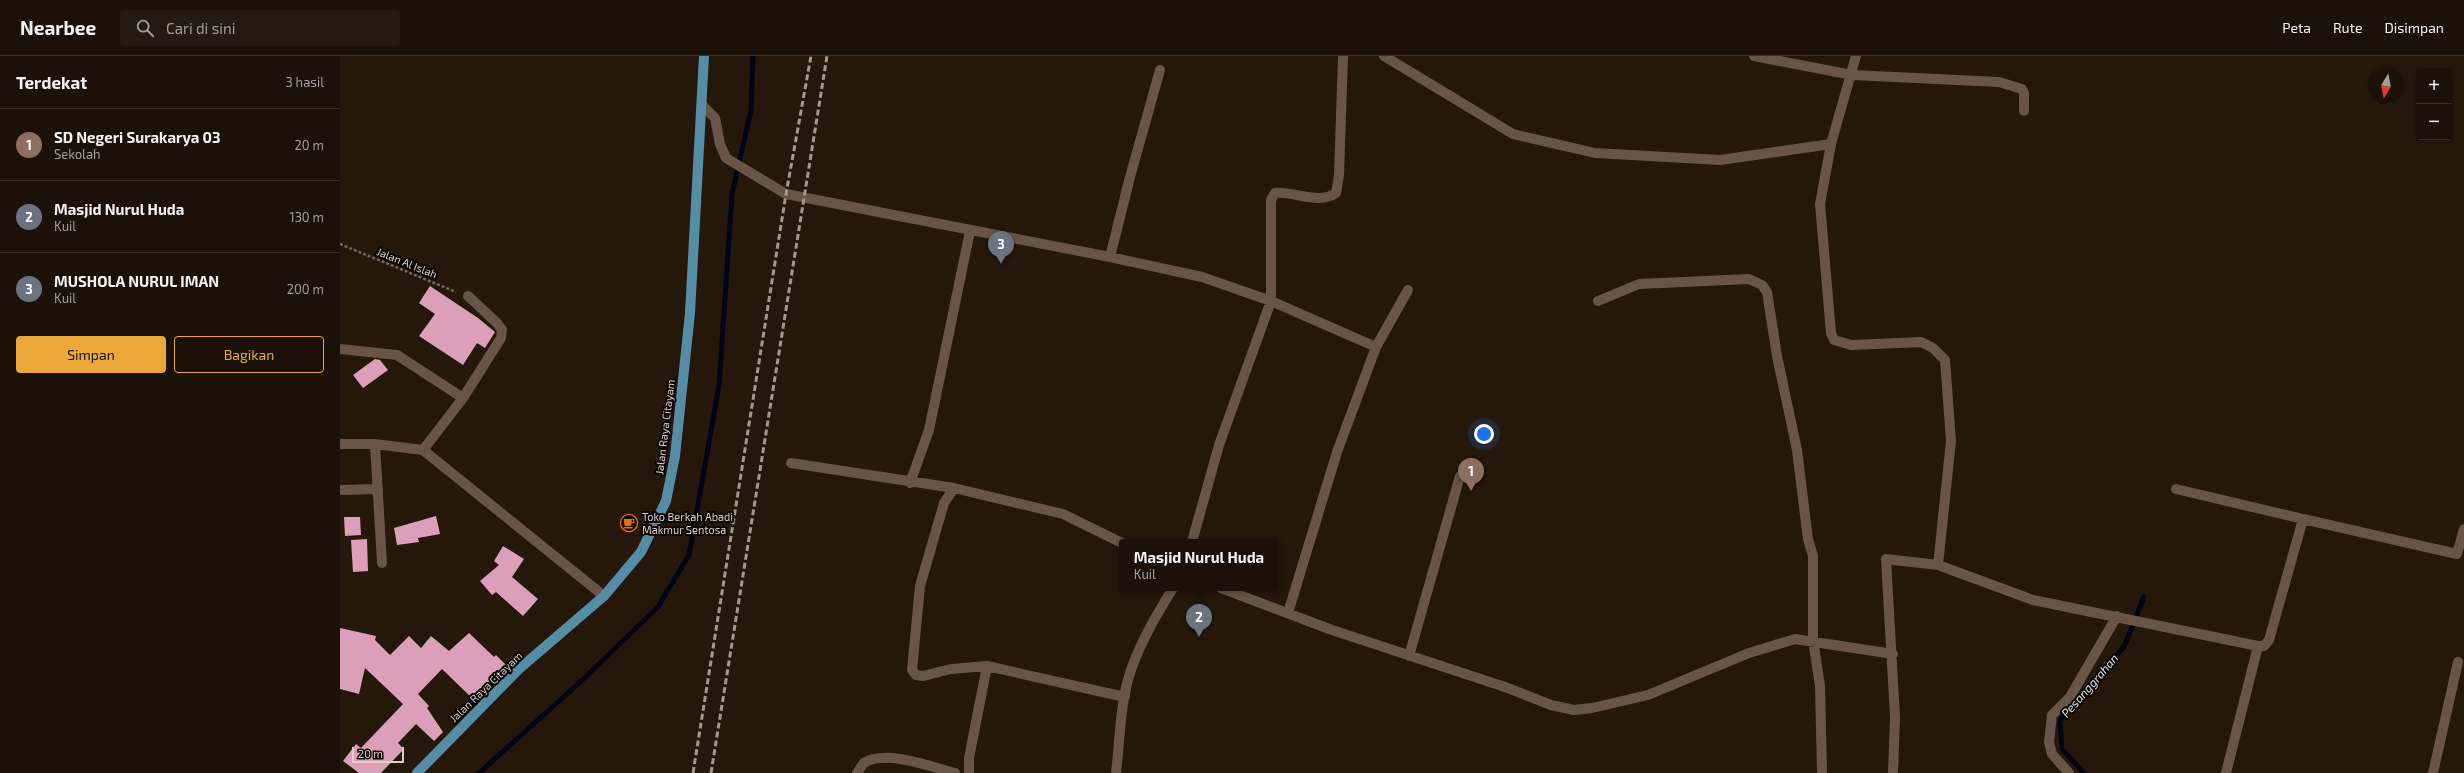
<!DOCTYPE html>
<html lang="id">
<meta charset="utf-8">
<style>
:root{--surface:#1c1108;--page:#251a12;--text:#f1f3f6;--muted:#a09d9c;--line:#3a3129;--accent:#eca93a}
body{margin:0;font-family:"Exo 2",sans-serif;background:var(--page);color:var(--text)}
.controls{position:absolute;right:12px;top:12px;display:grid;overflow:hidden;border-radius:4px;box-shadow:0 1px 3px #0004}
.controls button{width:36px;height:36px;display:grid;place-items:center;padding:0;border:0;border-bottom:1px solid var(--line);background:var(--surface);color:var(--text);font:20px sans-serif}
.compass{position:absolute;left:2028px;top:12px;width:36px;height:36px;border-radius:50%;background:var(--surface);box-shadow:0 1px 3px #0004;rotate:190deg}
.scale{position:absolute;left:12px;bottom:10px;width:52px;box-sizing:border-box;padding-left:4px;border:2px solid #dbd0c8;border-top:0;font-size:11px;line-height:14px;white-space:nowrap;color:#dbd0c8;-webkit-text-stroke:3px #0a0502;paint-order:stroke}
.you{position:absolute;left:1144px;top:378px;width:14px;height:14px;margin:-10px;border:3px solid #fff;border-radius:50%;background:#1a73e8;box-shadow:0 0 0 6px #1a73e833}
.badge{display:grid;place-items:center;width:26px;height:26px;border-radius:50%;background:var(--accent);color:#fff;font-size:13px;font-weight:700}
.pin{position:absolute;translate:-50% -33px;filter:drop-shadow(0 1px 2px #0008)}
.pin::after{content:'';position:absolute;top:21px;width:14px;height:12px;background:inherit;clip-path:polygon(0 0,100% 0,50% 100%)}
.popup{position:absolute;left:779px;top:483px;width:160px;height:52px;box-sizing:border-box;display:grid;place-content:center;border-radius:4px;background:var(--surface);filter:drop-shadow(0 1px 3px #0005);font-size:13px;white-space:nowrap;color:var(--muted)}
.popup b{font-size:15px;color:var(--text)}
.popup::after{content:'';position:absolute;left:50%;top:100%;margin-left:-8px;border:8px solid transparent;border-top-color:var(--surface)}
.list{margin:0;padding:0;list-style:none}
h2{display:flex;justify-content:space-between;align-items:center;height:52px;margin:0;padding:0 16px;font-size:17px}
h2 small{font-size:13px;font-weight:400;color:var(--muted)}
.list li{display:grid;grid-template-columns:26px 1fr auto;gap:12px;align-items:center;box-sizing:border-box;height:72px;padding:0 16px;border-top:1px solid var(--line)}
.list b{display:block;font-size:15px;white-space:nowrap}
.list p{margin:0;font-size:13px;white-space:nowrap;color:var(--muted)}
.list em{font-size:13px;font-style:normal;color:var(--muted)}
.actions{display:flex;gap:8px;padding:12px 16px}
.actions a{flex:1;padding:9px 0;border:1px solid var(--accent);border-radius:4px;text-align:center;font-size:14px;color:var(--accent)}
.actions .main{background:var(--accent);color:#111}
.icon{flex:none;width:22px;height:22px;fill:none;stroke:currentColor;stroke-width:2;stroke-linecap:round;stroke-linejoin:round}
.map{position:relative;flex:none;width:2124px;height:717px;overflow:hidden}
header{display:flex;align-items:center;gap:24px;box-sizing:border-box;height:56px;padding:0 20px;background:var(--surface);border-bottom:1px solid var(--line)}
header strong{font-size:19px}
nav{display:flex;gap:22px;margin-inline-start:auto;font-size:14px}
.search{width:280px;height:36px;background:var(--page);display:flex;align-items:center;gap:10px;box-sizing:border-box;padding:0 14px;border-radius:4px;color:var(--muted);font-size:15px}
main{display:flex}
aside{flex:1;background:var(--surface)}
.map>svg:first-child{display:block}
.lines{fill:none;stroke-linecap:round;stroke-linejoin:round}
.stream{stroke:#000616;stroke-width:5}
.building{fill:#db9fba}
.path{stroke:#74675c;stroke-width:2.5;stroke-dasharray:3 2;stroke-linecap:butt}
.minor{stroke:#685548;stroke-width:10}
.major{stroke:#558da7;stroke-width:10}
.rail{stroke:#a4988e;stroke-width:3;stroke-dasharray:6 3;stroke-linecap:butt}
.labels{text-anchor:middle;stroke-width:4;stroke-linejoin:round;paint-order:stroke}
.street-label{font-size:11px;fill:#dbd0c8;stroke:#0a0502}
.poi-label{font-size:11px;fill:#dbd0c8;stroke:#0a0502;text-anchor:start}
.water-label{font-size:12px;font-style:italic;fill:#d8e5f2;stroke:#0a0502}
</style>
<header>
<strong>Nearbee</strong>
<div class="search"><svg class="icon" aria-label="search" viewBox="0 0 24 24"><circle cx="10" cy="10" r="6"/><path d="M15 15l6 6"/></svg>Cari di sini</div>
<nav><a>Peta</a><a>Rute</a><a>Disimpan</a></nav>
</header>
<main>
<aside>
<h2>Terdekat<small>3 hasil</small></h2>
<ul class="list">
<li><span class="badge" style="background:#8d6e63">1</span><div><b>SD Negeri Surakarya 03</b><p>Sekolah</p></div><em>20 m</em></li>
<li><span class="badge" style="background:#6b7280">2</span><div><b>Masjid Nurul Huda</b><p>Kuil</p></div><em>130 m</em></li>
<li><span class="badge" style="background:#6b7280">3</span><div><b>MUSHOLA NURUL IMAN</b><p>Kuil</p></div><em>200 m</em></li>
</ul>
<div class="actions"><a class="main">Simpan</a><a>Bagikan</a></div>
</aside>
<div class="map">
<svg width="2124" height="717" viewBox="0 0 2124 717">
<rect width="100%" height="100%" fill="#26170b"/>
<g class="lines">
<!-- stream -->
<path class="stream" d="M139,717L238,628L318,551L349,499L379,330L392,138L411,54L413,0
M1744,717L1722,693L1720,664L1784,591L1804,541"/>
</g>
<!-- building -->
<path class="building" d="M90,230L138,262L155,276L145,292L137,287L123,309L79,280L95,258L79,247Z
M35,303L40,304L48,314L23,332L13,319Z
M96,460L100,478L78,482L79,486L57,489L54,472Z
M4,461H20L21,479L5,480Z
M27,483L28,515L13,516L11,484Z
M163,490L184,503L172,521L198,543L183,560L156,536L152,539L140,525L159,509L154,505Z
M0,572L36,580L35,584L50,599L69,580L81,592L91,580L109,595L129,577L154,601L156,599L168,611L135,645L102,613L78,638L89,650L87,652L103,676L94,685L76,668L58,687L64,693L41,717H19L3,705L16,688L21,692L63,648L25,612L19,638L0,633Z"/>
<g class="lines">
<!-- path -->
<path class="path" d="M0,188L116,236"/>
<!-- minor -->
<path class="minor" d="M1044,0L1173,78L1255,97L1380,104L1491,88
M1414,0L1512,19L1659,26L1682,33L1684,37V55
M1516,0L1491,88L1480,148L1491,277L1494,284L1511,289L1581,286L1593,292L1605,304L1611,385L1598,509
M362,49L375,62L380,88L386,102L446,138L770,201L862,221L931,245L1036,291
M770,201L790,121L820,14
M1258,245L1299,228L1409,223L1422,229L1427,236L1437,300L1457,394L1468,483L1473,500V584L1480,630L1482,717
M0,293L57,299L123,342L83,394
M123,342L161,282L162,274L157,267L128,240
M0,388H35L83,394L264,540
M35,388L42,507
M451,407L614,432L723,458L782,487
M570,427L589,374L630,175
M614,432L604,447L580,530L572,614L576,619L583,620L611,613L647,610L785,641
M1836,433L1963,463
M0,434L38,433
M852,486L879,389L931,245V144L935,137C954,135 979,149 996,137L999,119L1003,0
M881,532L992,574L1165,631L1211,649L1234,654L1252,652L1308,639L1409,597L1455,583L1553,598
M948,557L997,396L1036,291L1068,234
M1069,600L1120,420
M517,717C519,714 522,709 524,707C545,693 592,711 615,717
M629,717V702L647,610
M776,717C780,684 780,646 791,614C801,585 817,558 833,532
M1553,717L1555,661L1546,503L1598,509L1693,544L1918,590H1924L1929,584L1963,463L2117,498L2124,473
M1729,717L1712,698L1709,686L1712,659L1730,641L1777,560
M1886,717L1918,590
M2093,717L2118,606"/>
<!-- major -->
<path class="major" d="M77,717L179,613L264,540L301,496L326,445L335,400L350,257L364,0"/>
<!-- rail -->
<path class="rail" d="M353,717L446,138L471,0
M371,717L487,0"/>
</g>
<!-- icons -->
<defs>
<g id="cafe-ring" transform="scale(0.9)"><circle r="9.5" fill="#0a0502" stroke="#e8710a" stroke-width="1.5"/><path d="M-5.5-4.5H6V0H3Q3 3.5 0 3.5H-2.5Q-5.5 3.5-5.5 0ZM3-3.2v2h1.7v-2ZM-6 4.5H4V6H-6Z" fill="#e8710a"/></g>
</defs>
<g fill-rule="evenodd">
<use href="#cafe-ring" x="289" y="467"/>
</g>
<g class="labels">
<!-- street labels -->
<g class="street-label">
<text transform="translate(67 207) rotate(22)" y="4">Jalan Al Islah</text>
<text transform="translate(325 371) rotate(-83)" y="4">Jalan Raya Citayam</text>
<text transform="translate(146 631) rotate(-44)" y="4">Jalan Raya Citayam</text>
</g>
<!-- poi labels -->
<g class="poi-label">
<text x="302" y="465">Toko Berkah Abadi<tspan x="302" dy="13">Makmur Sentosa</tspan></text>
</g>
<!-- water labels -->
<g class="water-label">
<text transform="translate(1750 630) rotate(-49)" y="4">Pesanggrahan</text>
</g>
</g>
</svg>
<div class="controls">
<button>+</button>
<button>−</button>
</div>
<svg class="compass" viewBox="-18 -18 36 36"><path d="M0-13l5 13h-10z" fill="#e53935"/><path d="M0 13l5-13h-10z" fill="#a09d9c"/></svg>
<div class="scale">20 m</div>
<div class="you"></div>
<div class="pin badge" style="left:1131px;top:435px;background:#8d6e63">1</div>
<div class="pin badge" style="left:859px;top:581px;background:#6b7280">2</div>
<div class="popup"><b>Masjid Nurul Huda</b>Kuil</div>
<div class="pin badge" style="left:661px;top:208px;background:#6b7280">3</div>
</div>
</main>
